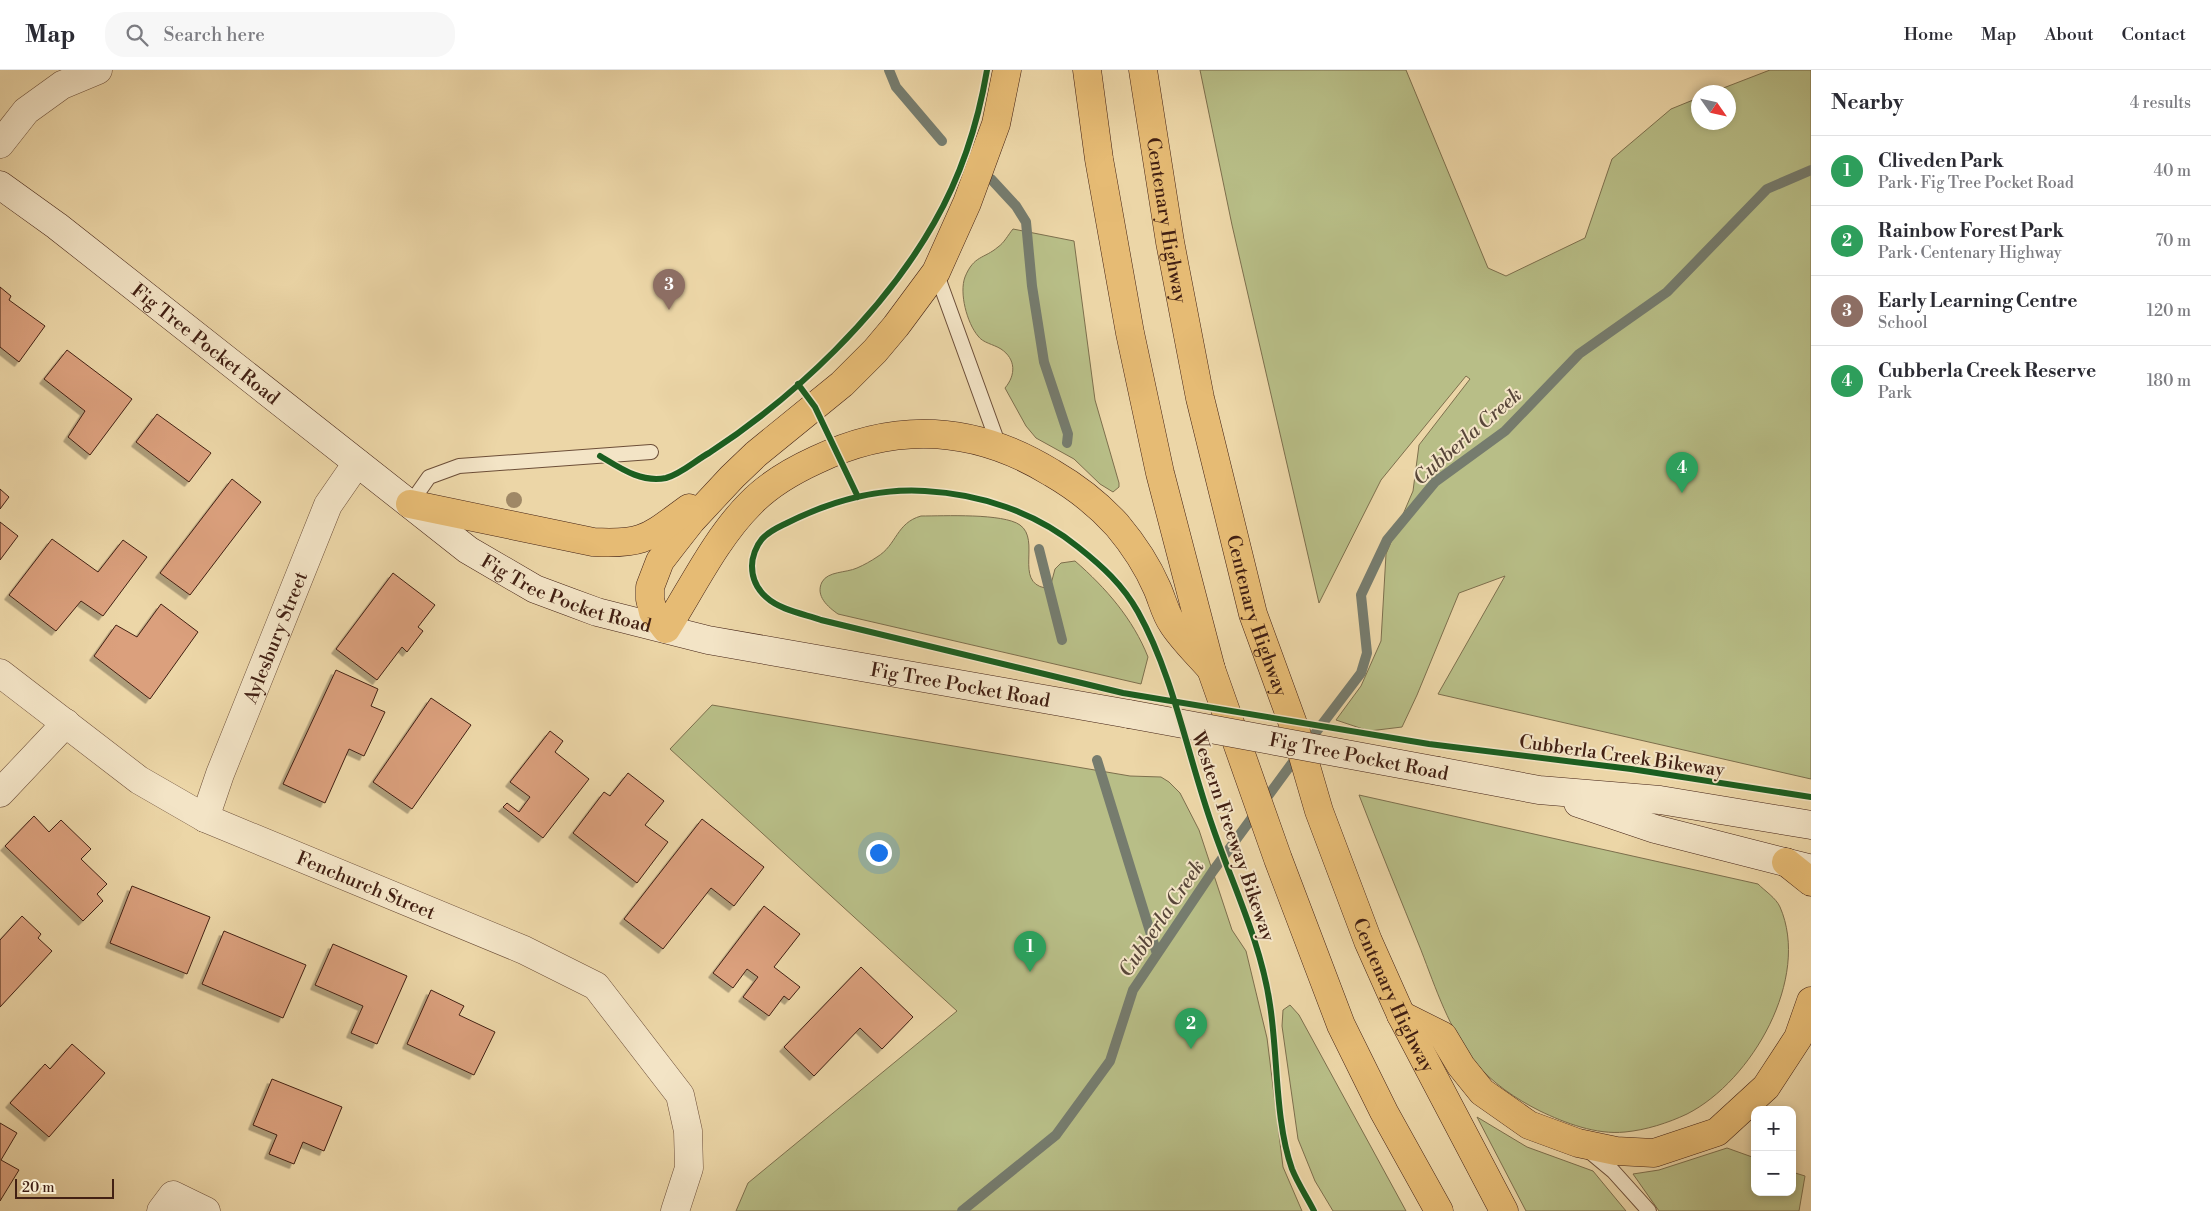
<!DOCTYPE html>
<meta charset="utf-8">
<style>
:root{--surface:#fff;--page:#f7f7f7;--text:#2b2b33;--muted:#7c7c81;--line:#e1e1e2;--accent:#8f2418}
body{margin:0;font-family:"Libre Bodoni",serif;background:var(--page);color:var(--text)}
.controls{position:absolute;right:15px;bottom:15px;display:grid;overflow:hidden;border-radius:10px;box-shadow:0 2px 8px #0003}
.controls button{width:45px;height:45px;display:grid;place-items:center;padding:0;border:0;border-bottom:1px solid var(--line);background:var(--surface);color:var(--text);font:25px sans-serif}
.compass{position:absolute;left:1691px;top:15px;width:45px;height:45px;border-radius:50%;background:var(--surface);box-shadow:0 2px 8px #0003;rotate:124deg}
.scale{position:absolute;left:15px;bottom:12px;width:99px;box-sizing:border-box;padding-left:5px;border:2px solid #422013;border-top:0;font-size:14px;line-height:18px;white-space:nowrap;color:#422013;-webkit-text-stroke:4px #f3e4c6;paint-order:stroke}
.you{position:absolute;left:878px;top:782px;width:18px;height:18px;margin:-12px;border:4px solid #fff;border-radius:50%;background:#1a73e8;box-shadow:0 0 0 8px #1a73e833}
.badge{display:grid;place-items:center;width:32px;height:32px;border-radius:50%;background:var(--accent);color:#fff;font-size:16px;font-weight:700}
.pin{position:absolute;translate:-50% -41px;filter:drop-shadow(0 1px 2px #0008)}
.pin::after{content:'';position:absolute;top:26px;width:18px;height:15px;background:inherit;clip-path:polygon(0 0,100% 0,50% 100%)}
.list{margin:0;padding:0;list-style:none}
h2{display:flex;justify-content:space-between;align-items:center;height:65px;margin:0;padding:0 20px;font-size:21px}
h2 small{font-size:16px;font-weight:400;color:var(--muted)}
.list li{display:grid;grid-template-columns:32px 1fr auto;gap:15px;align-items:center;box-sizing:border-box;height:70px;padding:0 20px;border-top:1px solid var(--line)}
.list b{display:block;font-size:19px;white-space:nowrap}
.list p{margin:0;font-size:16px;white-space:nowrap;color:var(--muted)}
.list em{font-size:16px;font-style:normal;color:var(--muted)}
.icon{flex:none;width:28px;height:28px;fill:none;stroke:currentColor;stroke-width:2;stroke-linecap:round;stroke-linejoin:round}
.map{position:relative;flex:none;width:1811px;height:1141px;overflow:hidden}
header{display:flex;align-items:center;gap:30px;box-sizing:border-box;height:70px;padding:0 25px;background:var(--surface);border-bottom:1px solid var(--line)}
header strong{font-size:24px}
nav{display:flex;gap:28px;margin-inline-start:auto;font-size:18px}
.search{width:350px;height:45px;background:var(--page);display:flex;align-items:center;gap:12px;box-sizing:border-box;padding:0 18px;border-radius:20px;color:var(--muted);font-size:19px}
main{display:flex}
aside{flex:1;background:var(--surface)}
.map>svg:first-child{display:block}
.green{fill:#b8be87;stroke:#7d6f4d}
.lines{fill:none;stroke-linecap:round;stroke-linejoin:round}
.stream{stroke:#767c6e;stroke-width:10}
.building{fill:#dba07d;stroke:#422013;filter:url(#shadow)}
.lane-casing{stroke:#6c4e38;stroke-width:16}
.street-casing{stroke:#6c4e38;stroke-width:29}
.secondary-casing{stroke:#422013;stroke-width:29}
.highway-casing{stroke:#422013;stroke-width:29}
.lane{stroke:#f3e4c6;stroke-width:14}
.street{stroke:#f3e4c6;stroke-width:28}
.secondary{stroke:#f3e4c6;stroke-width:28}
.highway{stroke:#e6bb74;stroke-width:28}
.secondary-bridge-casing{stroke:#422013;stroke-width:29;stroke-linecap:butt}
.secondary-bridge{stroke:#f3e4c6;stroke-width:28}
.cycleway-casing{stroke:#f3e4c6;stroke-width:9}
.cycleway{stroke:#1b5e20;stroke-width:6}
.tree{fill:#9f8866}
.labels{text-anchor:middle;stroke-width:4;stroke-linejoin:round;paint-order:stroke}
.street-label{font-size:19px;fill:#422013;stroke:#f3e4c6}
.water-label{font-size:20px;font-style:italic;fill:#584639;stroke:#f3e4c6}
</style>
<header>
<strong>Map</strong>
<div class="search"><svg class="icon" aria-label="search" viewBox="0 0 24 24"><circle cx="10" cy="10" r="6"/><path d="M15 15l6 6"/></svg>Search here</div>
<nav><a>Home</a><a>Map</a><a>About</a><a>Contact</a></nav>
</header>
<main>
<div class="map">
<svg width="1811" height="1141" viewBox="0 0 1811 1141">
<defs>
<filter id="shadow"><feDropShadow dx="-4.5" dy="4.5" stdDeviation="0" flood-color="#0004"/></filter>
</defs>
<rect width="100%" height="100%" fill="#ecd6a7"/>
<filter id="stains"><feTurbulence type="fractalNoise" baseFrequency=".004" numOctaves="4"/><feColorMatrix values="0 0 0 0 .2 0 0 0 0 .09 0 0 0 0 .02 0 0 0 .5 -.17"/></filter>
<radialGradient id="worn" r=".72"><stop offset=".6" stop-color="#630" stop-opacity="0"/><stop offset="1" stop-color="#630" stop-opacity=".3"/></radialGradient>
<!-- green -->
<path class="green" d="M1200,0H1406L1488,198L1506,206L1585,168L1612,89L1671,39L1698,28V52H1728V22H1713L1770,0H1811V709L1438,624L1505,506L1459,523L1417,625L1402,657L1369,661L1336,650L1361,616L1381,571L1386,484L1413,421L1419,375L1470,309L1466,306L1381,410L1319,533L1232,155Z
M1013,159L1074,171L1095,330L1119,413V417L1113,422L1100,414L1074,389L1036,368L1026,356L1005,318C1016,305 1016,289 1001,279C993,274 983,273 978,266C967,253 959,223 965,207C974,185 984,189 998,177C1004,173 1008,165 1013,159Z
M921,446C944,446 1003,443 1020,455C1041,470 1014,512 1045,518L1051,514L1055,499L1061,493L1075,491C1106,518 1133,549 1148,587L1141,614L838,544C828,537 815,526 822,512C828,501 846,503 857,498C864,495 871,491 877,487C897,475 896,453 921,446Z
M712,635L1130,706L1161,707L1169,712L1180,723L1199,760L1232,860L1246,881L1267,968L1283,1097L1302,1141H736L748,1113L957,941L670,679Z
M1359,725L1758,814C1765,821 1776,828 1780,837C1811,908 1752,1011 1687,1044C1668,1053 1646,1060 1625,1062C1596,1065 1565,1053 1540,1041C1516,1029 1492,1013 1475,992C1449,959 1436,919 1421,880C1400,828 1379,777 1359,725Z
M1290,935L1299,945L1406,1141H1333L1315,1111L1298,1069L1282,956L1283,940Z
M1477,1047L1527,1077L1593,1101L1626,1141H1526Z
M1727,1078L1755,1088V1122H1792V1102L1805,1106L1799,1141H1659L1633,1104L1659,1100Z"/>
<g class="lines">
<!-- stream -->
<path class="stream" d="M889,0L896,17L942,71
M991,109L1016,136L1026,152L1032,216L1044,292L1068,364L1067,373
M1039,479L1062,570
M1307,674L1361,603L1367,583L1361,525L1387,470L1435,412L1505,361L1579,284L1667,222L1767,119L1811,100
M1097,690L1157,884
M962,1141L1056,1065L1110,991L1133,920L1213,801L1298,685"/>
</g>
<!-- building -->
<path class="building" d="M0,217L11,226L9,230L45,256L19,292L0,277Z
M67,280L132,329L90,385L68,367L85,341L44,309Z
M157,344L211,383L189,412L136,372Z
M232,409L261,432L190,525L160,503Z
M0,419L9,427L0,439Z
M0,452L18,466L0,490Z
M52,469L98,502L123,470L147,487L103,546L81,531L56,561L9,525Z
M393,503L435,535L418,557L423,561L407,582L402,577L377,610L336,579Z
M161,534L198,562L150,629L94,586L116,555L137,567Z
M336,600L378,619L371,636L385,642L364,686L349,679L325,733L283,714Z
M431,628L471,655L412,739L373,712Z
M550,661L563,671L555,682L589,709L543,768L503,737L507,733L519,742L530,727L510,712Z
M628,703L664,731L645,755L668,772L637,813L573,763L604,722L610,726Z
M34,746L49,762L61,750L91,779L81,789L107,814L97,824L103,831L83,851L5,776Z
M702,749L764,797L734,836L711,818L663,879L624,849Z
M132,816L210,847L187,904L110,873Z
M764,836L800,864L774,897L800,917L789,930L784,926L769,946L743,927L758,907L747,899L733,918L713,903Z
M22,846L41,864L38,868L52,881L0,937V870Z
M224,861L306,895L283,948L202,914Z
M333,874L407,906L377,974L351,963L363,936L315,915Z
M861,897L913,947L882,979L860,958L814,1006L784,977Z
M431,920L464,936L459,945L495,962L474,1005L407,974Z
M72,974L105,1003L49,1067L10,1033L45,994L50,999Z
M272,1009L342,1037L324,1081L303,1072L294,1094L269,1084L277,1065L253,1055Z
M0,1053L17,1063L1,1090L19,1100L0,1131Z"/>
<g class="lines">
<!-- lane casing -->
<g class="lane-casing">
<path id="lane" d="M936,202L999,376
M410,434L429,407L459,396L651,382
M1589,1081L1613,1101L1649,1141"/>
</g>
<!-- street casing -->
<g class="street-casing">
<g id="street">
<path d="M0,74L26,41L62,15L98,0"/>
<path id="s1" d="M0,603L139,710L205,748L524,880L596,916L680,1025L688,1061L689,1098L675,1141"/>
<path d="M0,723L66,653"/>
<path id="s2" d="M205,748L220,704L328,435L357,393"/>
<path d="M161,1141L173,1125L206,1141"/>
</g>
</g>
<!-- secondary casing -->
<g class="secondary-casing">
<g id="secondary">
<path id="s3" d="M0,115L57,156L468,480L535,519L570,532L597,542L708,570L1129,644"/>
<path d="M1438,701L1539,720L1660,730L1811,755"/>
<path d="M1578,733L1655,759L1808,798"/>
</g>
</g>
<!-- highway casing -->
<g class="highway-casing">
<g id="highway">
<path d="M1007,0L996,54L967,133L936,202L896,256L875,281L842,314L756,384L732,407L691,451L673,474L660,491L650,517V529L653,542L666,559C692,518 716,468 750,434C768,415 792,401 816,390C897,351 976,356 1052,403C1076,417 1098,434 1117,455C1133,474 1147,495 1157,518C1162,529 1165,543 1172,553C1182,569 1198,584 1211,599"/>
<path d="M1087,0L1099,89L1130,263L1160,403L1211,599L1278,789L1341,955L1384,1042L1439,1141"/>
<path id="s4" d="M1143,0L1170,172L1200,328L1253,544L1296,662L1319,741L1368,871L1401,945L1504,1141"/>
<path d="M410,434L593,472C645,475 649,467 689,438"/>
<path d="M1786,792L1811,812"/>
<path d="M1401,945L1443,966L1461,996L1482,1022L1529,1055L1578,1073L1616,1081L1654,1083L1717,1062L1766,1017L1798,968L1811,931"/>
</g>
</g>
<!-- lane -->
<use href="#lane" class="lane"/>
<!-- street -->
<use href="#street" class="street"/>
<!-- secondary -->
<use href="#secondary" class="secondary"/>
<!-- highway -->
<use href="#highway" class="highway"/>
<!-- secondary-bridge casing -->
<g class="secondary-bridge-casing">
<path id="secondary-bridge" d="M1129,644L1438,701"/>
</g>
<!-- secondary-bridge -->
<use href="#secondary-bridge" class="secondary-bridge"/>
<!-- cycleway casing -->
<g class="cycleway-casing">
<path id="cycleway" d="M798,314L815,337L858,427
M600,386C620,398 641,413 666,408C681,404 696,390 709,383C795,327 883,243 934,153C961,106 978,53 987,0
M1314,1141C1307,1127 1298,1114 1292,1099C1275,1052 1278,985 1270,935C1261,872 1232,814 1212,755C1187,684 1174,607 1138,542C1123,515 1102,496 1078,477C1035,442 980,424 925,421C877,418 829,432 787,453C779,457 769,461 762,469C756,476 752,487 752,496C752,508 757,519 766,527C780,540 804,544 821,550L1123,623L1429,674L1631,699L1811,727"/>
</g>
<!-- cycleway -->
<use href="#cycleway" class="cycleway"/>
</g>
<!-- trees -->
<circle class="tree" cx="514" cy="430" r="8"/>
<g class="labels">
<!-- street labels -->
<g class="street-label">
<text dy="7" stroke="none"><textPath href="#s4" startOffset="152">Centenary Highway</textPath></text>
<text dy="7" stroke="none"><textPath href="#s3" startOffset="260">Fig Tree Pocket Road</textPath></text>
<text dy="7" stroke="none"><textPath href="#s3" startOffset="702">Fig Tree Pocket Road</textPath></text>
<text dy="7" stroke="none"><textPath href="#s4" startOffset="558">Centenary Highway</textPath></text>
<text dy="7" stroke="none"><textPath href="#s2" startOffset="194">Aylesbury Street</textPath></text>
<text dy="7" stroke="none"><textPath href="#s3" startOffset="1108">Fig Tree Pocket Road</textPath></text>
<text transform="translate(1622 685) rotate(8)" y="7">Cubberla Creek Bikeway</text>
<text transform="translate(1359 686) rotate(11)" y="7">Fig Tree Pocket Road</text>
<text transform="translate(1234 766) rotate(71)" y="7">Western Freeway Bikeway</text>
<text dy="7" stroke="none"><textPath href="#s1" startOffset="426">Fenchurch Street</textPath></text>
<text dy="7" stroke="none"><textPath href="#s4" startOffset="962">Centenary Highway</textPath></text>
</g>
<!-- water labels -->
<g class="water-label">
<text transform="translate(1467 366) rotate(-41)" y="7">Cubberla Creek</text>
<text transform="translate(1161 848) rotate(-56)" y="7">Cubberla Creek</text>
</g>
</g>
<rect width="100%" height="100%" filter="url(#stains)"/>
<rect width="100%" height="100%" fill="url(#worn)"/>
</svg>
<div class="controls">
<button>+</button>
<button>−</button>
</div>
<svg class="compass" viewBox="-18 -18 36 36"><path d="M0-13l5 13h-10z" fill="#e53935"/><path d="M0 13l5-13h-10z" fill="#7c7c81"/></svg>
<div class="scale">20 m</div>
<div class="you"></div>
<div class="pin badge" style="left:1030px;top:902px;background:#2e9e5b">1</div>
<div class="pin badge" style="left:1191px;top:979px;background:#2e9e5b">2</div>
<div class="pin badge" style="left:669px;top:240px;background:#8d6e63">3</div>
<div class="pin badge" style="left:1682px;top:423px;background:#2e9e5b">4</div>
</div>
<aside>
<h2>Nearby<small>4 results</small></h2>
<ul class="list">
<li><span class="badge" style="background:#2e9e5b">1</span><div><b>Cliveden Park</b><p>Park · Fig Tree Pocket Road</p></div><em>40 m</em></li>
<li><span class="badge" style="background:#2e9e5b">2</span><div><b>Rainbow Forest Park</b><p>Park · Centenary Highway</p></div><em>70 m</em></li>
<li><span class="badge" style="background:#8d6e63">3</span><div><b>Early Learning Centre</b><p>School</p></div><em>120 m</em></li>
<li><span class="badge" style="background:#2e9e5b">4</span><div><b>Cubberla Creek Reserve</b><p>Park</p></div><em>180 m</em></li>
</ul>
</aside>
</main>
